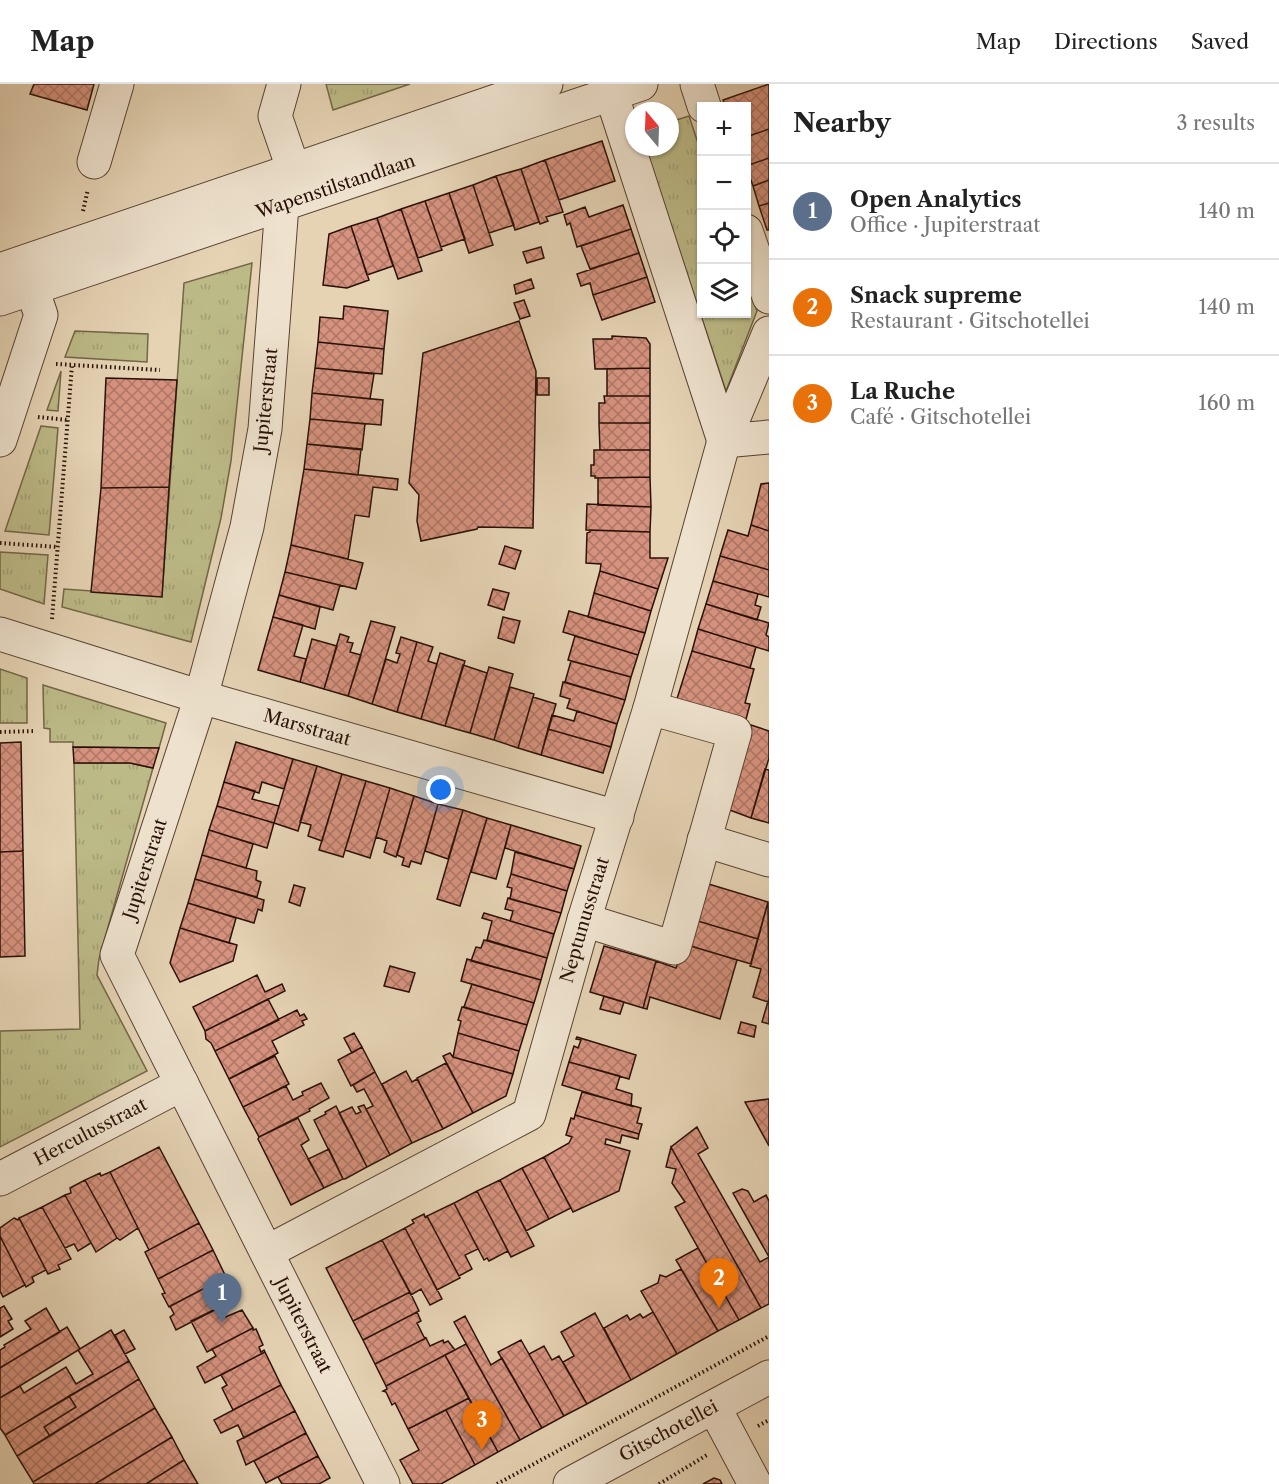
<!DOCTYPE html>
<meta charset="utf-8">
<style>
:root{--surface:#fff;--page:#f2f2f2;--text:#222;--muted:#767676;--line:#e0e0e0;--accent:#7c3aed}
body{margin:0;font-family:"Libre Caslon Text",serif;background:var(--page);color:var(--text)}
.controls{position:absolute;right:18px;top:18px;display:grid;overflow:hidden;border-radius:0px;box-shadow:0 2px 4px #0004}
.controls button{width:54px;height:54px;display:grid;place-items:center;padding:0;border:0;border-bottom:2px solid var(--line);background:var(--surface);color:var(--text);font:30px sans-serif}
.compass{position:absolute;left:625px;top:18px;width:54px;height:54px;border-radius:50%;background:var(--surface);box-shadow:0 2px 4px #0004;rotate:341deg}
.you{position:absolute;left:441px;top:706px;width:21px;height:21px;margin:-15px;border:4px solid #fff;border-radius:50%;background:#1a73e8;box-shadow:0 0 0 9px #1a73e833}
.badge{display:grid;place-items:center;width:39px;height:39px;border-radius:50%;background:var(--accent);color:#fff;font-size:20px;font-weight:700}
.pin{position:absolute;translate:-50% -50px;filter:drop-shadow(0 2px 3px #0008)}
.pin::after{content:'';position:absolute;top:32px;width:21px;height:18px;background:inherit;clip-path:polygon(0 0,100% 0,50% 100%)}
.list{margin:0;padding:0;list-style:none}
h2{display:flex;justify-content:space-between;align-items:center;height:78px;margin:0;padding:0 24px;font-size:26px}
h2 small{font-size:20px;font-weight:400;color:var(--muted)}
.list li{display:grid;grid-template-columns:39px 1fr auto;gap:18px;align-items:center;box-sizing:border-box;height:96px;padding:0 24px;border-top:2px solid var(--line)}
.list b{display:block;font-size:22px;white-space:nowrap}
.list p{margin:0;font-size:20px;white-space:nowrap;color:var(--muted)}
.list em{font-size:20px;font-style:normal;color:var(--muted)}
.icon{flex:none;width:33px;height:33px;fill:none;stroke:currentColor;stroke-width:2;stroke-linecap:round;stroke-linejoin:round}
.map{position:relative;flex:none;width:769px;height:1400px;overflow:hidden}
header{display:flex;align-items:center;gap:36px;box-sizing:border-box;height:84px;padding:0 30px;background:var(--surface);border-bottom:2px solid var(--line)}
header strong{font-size:28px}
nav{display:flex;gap:33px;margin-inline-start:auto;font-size:21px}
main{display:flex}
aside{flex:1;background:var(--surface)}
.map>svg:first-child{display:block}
.grass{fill:url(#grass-tufts);stroke:#736647;stroke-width:1.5}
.building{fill:url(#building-cross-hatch);stroke:#2a1107;stroke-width:1.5}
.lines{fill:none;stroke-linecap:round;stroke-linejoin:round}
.minor-casing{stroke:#594232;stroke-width:35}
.path{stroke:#2a1107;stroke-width:4;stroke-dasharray:1.5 3;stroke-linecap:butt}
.minor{stroke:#eee2ce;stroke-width:33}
.labels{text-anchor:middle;stroke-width:6;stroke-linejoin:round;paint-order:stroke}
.street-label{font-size:18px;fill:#2a1107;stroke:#eee2ce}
</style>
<header>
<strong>Map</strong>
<nav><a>Map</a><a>Directions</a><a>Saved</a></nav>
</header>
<main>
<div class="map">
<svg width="769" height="1400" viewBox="0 0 769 1400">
<defs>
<pattern id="grass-tufts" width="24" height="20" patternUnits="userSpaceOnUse" patternTransform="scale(1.5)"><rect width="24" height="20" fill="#bcba87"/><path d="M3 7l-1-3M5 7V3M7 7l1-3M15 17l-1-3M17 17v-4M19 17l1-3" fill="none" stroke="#a29f73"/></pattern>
<pattern id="building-cross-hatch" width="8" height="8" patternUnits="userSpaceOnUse" patternTransform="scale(1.5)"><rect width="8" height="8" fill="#d6927e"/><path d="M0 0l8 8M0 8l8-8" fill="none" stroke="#ae7665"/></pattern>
</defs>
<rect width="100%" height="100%" fill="#e5d3b4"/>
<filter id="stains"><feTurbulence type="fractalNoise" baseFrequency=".00333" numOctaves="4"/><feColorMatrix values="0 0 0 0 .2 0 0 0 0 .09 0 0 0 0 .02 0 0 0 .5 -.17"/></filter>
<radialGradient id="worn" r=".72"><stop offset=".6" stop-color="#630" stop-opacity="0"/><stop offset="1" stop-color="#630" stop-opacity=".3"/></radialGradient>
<!-- grass -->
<path class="grass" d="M326,0H410L333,26Z
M689,32L701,68L702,230H746L747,196L757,227L726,307L645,63H670V38Z
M252,179L231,377L221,434L191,558L62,523L64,505L162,512L184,199Z
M75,247L148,250L147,278L65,273Z
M61,287L58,327L47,326Z
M41,342L58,344L49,451L5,447Z
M0,468L48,471L44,520L0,505Z
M0,585L27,594V639H0Z
M43,601L166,639L159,664L73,663V658H50V645L44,644Z
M74,679H130L153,684L99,875L97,891L147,987L0,1063V947L80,945Z"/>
<!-- building -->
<path class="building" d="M34,0H94L87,26L30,10Z
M769,0V45L746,53V22H725L723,16Z
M769,45V74L746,82V53Z
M602,57L615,97L559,116L545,76Z
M769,74V96L753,102L746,82Z
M545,76L563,128L546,133L548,137L540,140L521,85Z
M521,85L539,138L515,146L496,92Z
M496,92L514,141L489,149L473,101Z
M769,96V119L759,122L753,102Z
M473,101L493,161L469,169L449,109Z
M449,109L465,155L441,163L425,117Z
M425,117L442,166L418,174L401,125Z
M769,119V146H767L759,122Z
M623,121L631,145L577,163L570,139L567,141L564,131L585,123L589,133Z
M401,125L422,187L398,195L377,134Z
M377,134L393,182L367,191L351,142Z
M351,142L369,196L347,204L323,201L329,150Z
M631,145L639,169L590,185L581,162Z
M541,163L544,174L527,179L523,168Z
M639,169L647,193L593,211L590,199L581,202L577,190Z
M647,193L655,218L602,236L593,211Z
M531,195L534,204L516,210L514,201Z
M524,216L530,232L520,235L514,219Z
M344,222L388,227L384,265L318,258L320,233L343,235Z
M519,237L536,287L533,444L478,443L477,445L421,457L417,437L419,411L409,399L423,269Z
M612,252L646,254L650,260V284L595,285L593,255H612Z
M318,258L384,265L382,290L315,284Z
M315,284L374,290L370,315L312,309Z
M650,284V312H607V285Z
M106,294L177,296L169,403L101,404Z
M537,294H549V311H537Z
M312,309L383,316L381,341L310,335Z
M604,312H650V339H599V319H605Z
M310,335L365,340L362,366L307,360Z
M599,339H650V366H600Z
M307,360L361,365L358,391L304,385Z
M594,366H650V393L595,394V392H591V381H594Z
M304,385L398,395L397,406L373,403L369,433L355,431L348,475L291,461Z
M650,393L651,423L598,421V394Z
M769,399V447L751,441L761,400Z
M169,403L162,513L91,508L101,404Z
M587,420L651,423L650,448L586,446Z
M751,441L769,447V486L720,472L728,446L748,452Z
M590,446L650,448V474H668L658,505L600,487L601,480L586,479L587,449L590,448Z
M291,461L363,479L356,505L285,488Z
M505,462L521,467L515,485L499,480Z
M720,472L769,486V513L713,497Z
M600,487L658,505L651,527L594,509Z
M285,488L340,501L333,526L279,511Z
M713,497L758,510L755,521L761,523L757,536L706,520Z
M493,505L509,509L504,526L488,521Z
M594,509L651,527L645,549L588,533Z
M279,511L320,523L315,545L273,533Z
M706,520L769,539L766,551L769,553V567L698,545Z
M569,527L645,549L638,571L563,548Z
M273,533L303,541L294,572L306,575L300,598L258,586Z
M503,533L520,537L514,559L498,554Z
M371,537L395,543L372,620L348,612Z
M698,545L756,563L750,584L692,567Z
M340,550L349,553L347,558L353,559L350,568L361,571L348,612L324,605Z
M575,552L638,571L631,593L568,576Z
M401,553L417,558L397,628L372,620L386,575L397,579L400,570L396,569Z
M312,555L337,562L324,605L300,598Z
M417,558L433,563L428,577L437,580L421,635L397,628Z
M692,567L754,585L745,619L750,620L745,639L676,618Z
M440,569L465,577L445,642L421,635Z
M571,577L631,593L625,616L565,598Z
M463,581L487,589L470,649L445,642Z
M489,583L513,590L494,656L470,649Z
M563,598L625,616L617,640L567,624L570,615L560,612Z
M510,603L534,610L518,664L494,656Z
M533,613L556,620L541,671L518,664Z
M577,627L617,640L611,663L548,645L552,631L574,637Z
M751,641L769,647V674L751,734L727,725Z
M548,645L611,663L603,689L541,671Z
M21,658L23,767L0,768V659Z
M236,658L293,675L284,705L262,698L259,709L224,698Z
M73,663L159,664L153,684L130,679H74Z
M293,675L317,682L298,747L274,739Z
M317,682L342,690L322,757L308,752L311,741L300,738Z
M765,685L769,686V739L751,734Z
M342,690L366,697L343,773L319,766Z
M366,697L390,704L370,774L345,766Z
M224,698L255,707L252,715L279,722L274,739L217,722Z
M390,704L414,712L396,773L384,768L387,757L376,753Z
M414,712L438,720L421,780L411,777L409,783L402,781L404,774L397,771Z
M438,720L463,726L448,775L425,767Z
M217,722L274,739L267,764L209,746Z
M463,726L487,734L460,822L437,815Z
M487,734L511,741L496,795L471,788Z
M511,741L581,762L574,785L505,764Z
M209,746L253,760L246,784L202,771Z
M23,767L25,872L0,873V768Z
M515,768L574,785L567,807L511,790Z
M202,771L257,787L256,796L261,798L257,813L195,795Z
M511,790L567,807L561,829L510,815L512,804L507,803Z
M195,795L264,816L262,827L258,825L254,839L188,819Z
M702,798L768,818L758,855L691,835Z
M294,801L305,804L300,822L289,818Z
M508,814L561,829L554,850L510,837L513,827L505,825Z
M768,818L769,914L768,918L753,913L761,885L750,882Z
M188,819L236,834L229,859L180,844Z
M484,829L554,850L547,874L487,856L492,837L482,834Z
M691,835L758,855L751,880L684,860Z
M180,844L237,861L233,877L180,898L170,879Z
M484,856L547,874L541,896L471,877L476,863L481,864Z
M684,860L737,876L720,935L650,913L647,925L643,924L656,877L676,884Z
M604,862L656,877L643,924L590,908Z
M467,875L541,896L534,919L461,897Z
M390,882L415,889L409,908L384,902Z
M257,891L265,908L282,900L285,907L205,947L193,923Z
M472,900L534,919L527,941L464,923Z
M604,912L624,918L620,930L600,925Z
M769,914V940L762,938Z
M268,915L279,936L215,967L211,959L206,955L205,947Z
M462,923L527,941L519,967L458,949L461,937L458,936Z
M297,926L300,932L304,930L307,935L302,937L304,941L272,957L278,969L229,995L215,967Z
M741,938L756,942L754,953L738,949Z
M354,949L362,963L352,969L344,954Z
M458,949L519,967L513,990L453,973Z
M577,953L636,971L629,995L569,978L574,962L578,964L581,956L576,955Z
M362,963L375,988L351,1002L338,976Z
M450,969L453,973L513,990L506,1012L473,1029L443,972Z
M275,972L289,1000L243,1023L229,995Z
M569,978L620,992L616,1005L632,1010L631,1022L562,1001Z
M446,979L473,1029L443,1045L417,994Z
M406,987L412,998L417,995L443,1045L412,1059L382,1000Z
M375,988L412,1059L390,1071L366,1025L373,1022L364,1005L357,1008L353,1001Z
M321,999L329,1014L309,1025L310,1027L259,1053L243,1023L286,1002L293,1016L303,1011L302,1008Z
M582,1008L641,1024L637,1039L642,1040L639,1050L575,1031Z
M769,1015V1062L745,1018Z
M364,1021L390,1071L367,1083L339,1029L352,1023L356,1030L361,1028L358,1023Z
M336,1022L367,1083L345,1095H343L314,1036L326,1030L325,1028Z
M575,1031L639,1050L638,1055L622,1051L620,1059L606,1055L605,1060L630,1067L619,1107L573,1128L544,1073L569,1059L572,1053L566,1051L571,1034L574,1035Z
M298,1034L309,1056L301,1061L324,1104L291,1121L258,1055L259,1053Z
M697,1043L708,1064L698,1070L760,1178L769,1173V1220L761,1224L671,1063Z
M159,1063L199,1139L149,1166L110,1088Z
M671,1063L761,1224L739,1236L675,1123L685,1118L672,1099L676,1085L666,1083Z
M329,1065L343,1095L324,1104L308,1075Z
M544,1073L571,1124L549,1135L522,1084Z
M522,1084L549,1135L526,1147L500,1096Z
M110,1088L138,1144L120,1156L117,1154L85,1096L100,1089L101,1092Z
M85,1096L117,1154L96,1168L65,1111L71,1109L70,1104Z
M500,1096L534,1162L511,1173L477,1107Z
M742,1105L748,1107L754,1118L766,1111L769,1117V1173L733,1109Z
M477,1107L508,1167L489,1177L487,1174L484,1176L454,1119Z
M65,1111L91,1159L78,1167L74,1160L65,1164L42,1123Z
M454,1119L478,1165L465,1171L472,1185L459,1192L427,1132Z
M42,1123L71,1175L58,1181L60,1185L48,1190L19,1134Z
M424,1130L425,1133L427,1132L460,1194L437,1206L405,1144L414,1139L412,1136Z
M14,1134L18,1136L19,1134L46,1186L32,1193L34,1198L26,1203L0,1152V1144Z
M199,1139L213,1166L158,1195L145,1168Z
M405,1144L442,1215L430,1221L421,1205L411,1211L382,1156Z
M0,1152L25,1201L3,1213L0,1207Z
M382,1156L410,1208L353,1237L326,1184Z
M698,1164L739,1236L718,1247L676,1176Z
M213,1166L226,1193L169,1223L162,1210L165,1209L158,1195Z
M681,1185L718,1247L677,1270L641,1207L658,1199L660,1191L666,1193Z
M226,1193L238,1214L176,1246L170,1233L174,1230L170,1222Z
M410,1208L419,1227L363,1256L353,1237Z
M238,1214L219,1226L223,1234L242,1226L253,1244L207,1268L191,1237Z
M4,1222L12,1235L8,1237L13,1245L0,1253V1224Z
M46,1224L60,1248L0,1284V1266L5,1263L4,1261L31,1245L25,1237Z
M417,1228L421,1237L417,1239L424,1253L426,1254L375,1280L363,1256Z
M653,1228L677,1270L631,1296L604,1244L627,1231L630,1236L640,1230L643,1234Z
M595,1229L631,1296L587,1320L563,1278L574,1272L561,1248Z
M465,1232L491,1281L502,1274L542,1344L520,1356L454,1238Z
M67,1243L80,1265L0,1314V1284Z
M253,1244V1246L256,1245L263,1261L259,1263L261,1268L264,1266L265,1268L205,1299L197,1283L216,1272L212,1265Z
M111,1246L129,1277L5,1351L0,1344V1314L20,1302L24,1309L66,1283L76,1300L93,1290L78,1266Z
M124,1246L135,1265L125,1270L115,1251Z
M426,1254L430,1262L443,1256L444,1259L448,1257L455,1266L386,1302L375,1280Z
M521,1256L564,1332L542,1344L498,1268Z
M466,1260L520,1356L498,1368L445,1271Z
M544,1262L552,1276L559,1272L587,1320L564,1332L529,1270Z
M265,1268L281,1301L233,1326L222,1304L227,1301L221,1291Z
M445,1271L469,1314L408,1345L395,1319L392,1321L386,1308L383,1307L387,1305L386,1302Z
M129,1277L139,1295L50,1352L44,1343L76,1323L69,1312Z
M139,1295L155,1324L33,1398L17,1372Z
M281,1301L295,1327L244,1354L238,1341L221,1349L214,1336Z
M69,1312L76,1323L44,1343L50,1352L17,1372L5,1351Z
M469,1314L498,1368L475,1381L446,1326Z
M155,1324L172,1353L95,1400H34L33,1398Z
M446,1326L475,1381L441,1400H413L400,1376L419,1366L408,1345Z
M295,1327L306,1349L246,1381L237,1357Z
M306,1349L318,1372L266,1399L254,1377Z
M172,1353L184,1376L146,1400H95Z
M318,1372L330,1394L319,1400H282L278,1393Z
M184,1376L198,1400H146Z
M714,1394L720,1396L722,1400H703Z"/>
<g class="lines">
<!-- minor casing -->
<g class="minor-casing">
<g id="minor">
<path d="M284,0L275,32L294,87"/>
<path d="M608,0L724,357"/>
<path d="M697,0L704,22"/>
<path d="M94,78L117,0"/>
<path id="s1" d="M282,121L265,345L247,443L201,613L117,871L383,1400"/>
<path d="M746,147L769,213"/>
<path d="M0,186L546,0"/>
<path id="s2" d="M0,215L641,0"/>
<path d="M0,356L41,231L25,184"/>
<path d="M724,357L769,353"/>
<path id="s3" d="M0,550L201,613L617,733"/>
<path d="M704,756L769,776"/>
<path d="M584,836L674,864L735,648L650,624"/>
<path id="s4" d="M0,1095L182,1000"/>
<path id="s5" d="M267,1168L529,1030L584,836L650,624L724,357L769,249"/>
<path d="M714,1323L755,1400"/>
<path id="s6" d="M570,1400L769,1293"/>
</g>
</g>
<!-- path -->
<path class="path" d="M83,127L88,105
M56,280L160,286
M38,333L68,336
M0,459L58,463
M52,535L72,281
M0,648L36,647
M758,1342L769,1336
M497,1400L769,1252
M659,1400L707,1371"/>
<!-- minor -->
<use href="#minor" class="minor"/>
</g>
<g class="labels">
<!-- street labels -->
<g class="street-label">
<text dy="6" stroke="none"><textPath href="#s2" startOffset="354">Wapenstilstandlaan</textPath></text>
<text transform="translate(266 316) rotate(-84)" y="6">Jupiterstraat</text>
<text dy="6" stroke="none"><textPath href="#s3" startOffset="321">Marsstraat</textPath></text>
<text transform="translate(145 785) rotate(-72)" y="6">Jupiterstraat</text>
<text dy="6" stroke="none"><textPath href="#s5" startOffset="498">Neptunusstraat</textPath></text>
<text dy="6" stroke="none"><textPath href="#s4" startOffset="102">Herculusstraat</textPath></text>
<text dy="6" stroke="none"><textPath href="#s1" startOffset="1186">Jupiterstraat</textPath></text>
<text dy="6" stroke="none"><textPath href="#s6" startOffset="112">Gitschotellei</textPath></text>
</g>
</g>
<rect width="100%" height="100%" filter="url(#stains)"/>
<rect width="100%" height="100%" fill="url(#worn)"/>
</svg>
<div class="controls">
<button>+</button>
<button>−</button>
<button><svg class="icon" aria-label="locate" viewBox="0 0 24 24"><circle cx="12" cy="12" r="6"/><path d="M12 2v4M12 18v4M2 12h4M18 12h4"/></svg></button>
<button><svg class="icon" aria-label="layers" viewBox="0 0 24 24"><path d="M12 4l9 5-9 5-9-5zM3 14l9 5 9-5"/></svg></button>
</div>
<svg class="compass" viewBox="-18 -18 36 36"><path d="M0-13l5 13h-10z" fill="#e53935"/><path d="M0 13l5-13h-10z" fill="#767676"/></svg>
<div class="you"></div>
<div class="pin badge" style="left:222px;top:1239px;background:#5c6f8a">1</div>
<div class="pin badge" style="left:719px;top:1224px;background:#e8710a">2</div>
<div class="pin badge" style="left:482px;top:1366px;background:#e8710a">3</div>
</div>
<aside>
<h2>Nearby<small>3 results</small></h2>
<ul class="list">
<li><span class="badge" style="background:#5c6f8a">1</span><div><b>Open Analytics</b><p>Office · Jupiterstraat</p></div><em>140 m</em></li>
<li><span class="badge" style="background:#e8710a">2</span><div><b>Snack supreme</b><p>Restaurant · Gitschotellei</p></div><em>140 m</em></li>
<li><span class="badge" style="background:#e8710a">3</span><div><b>La Ruche</b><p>Café · Gitschotellei</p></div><em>160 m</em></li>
</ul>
</aside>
</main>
